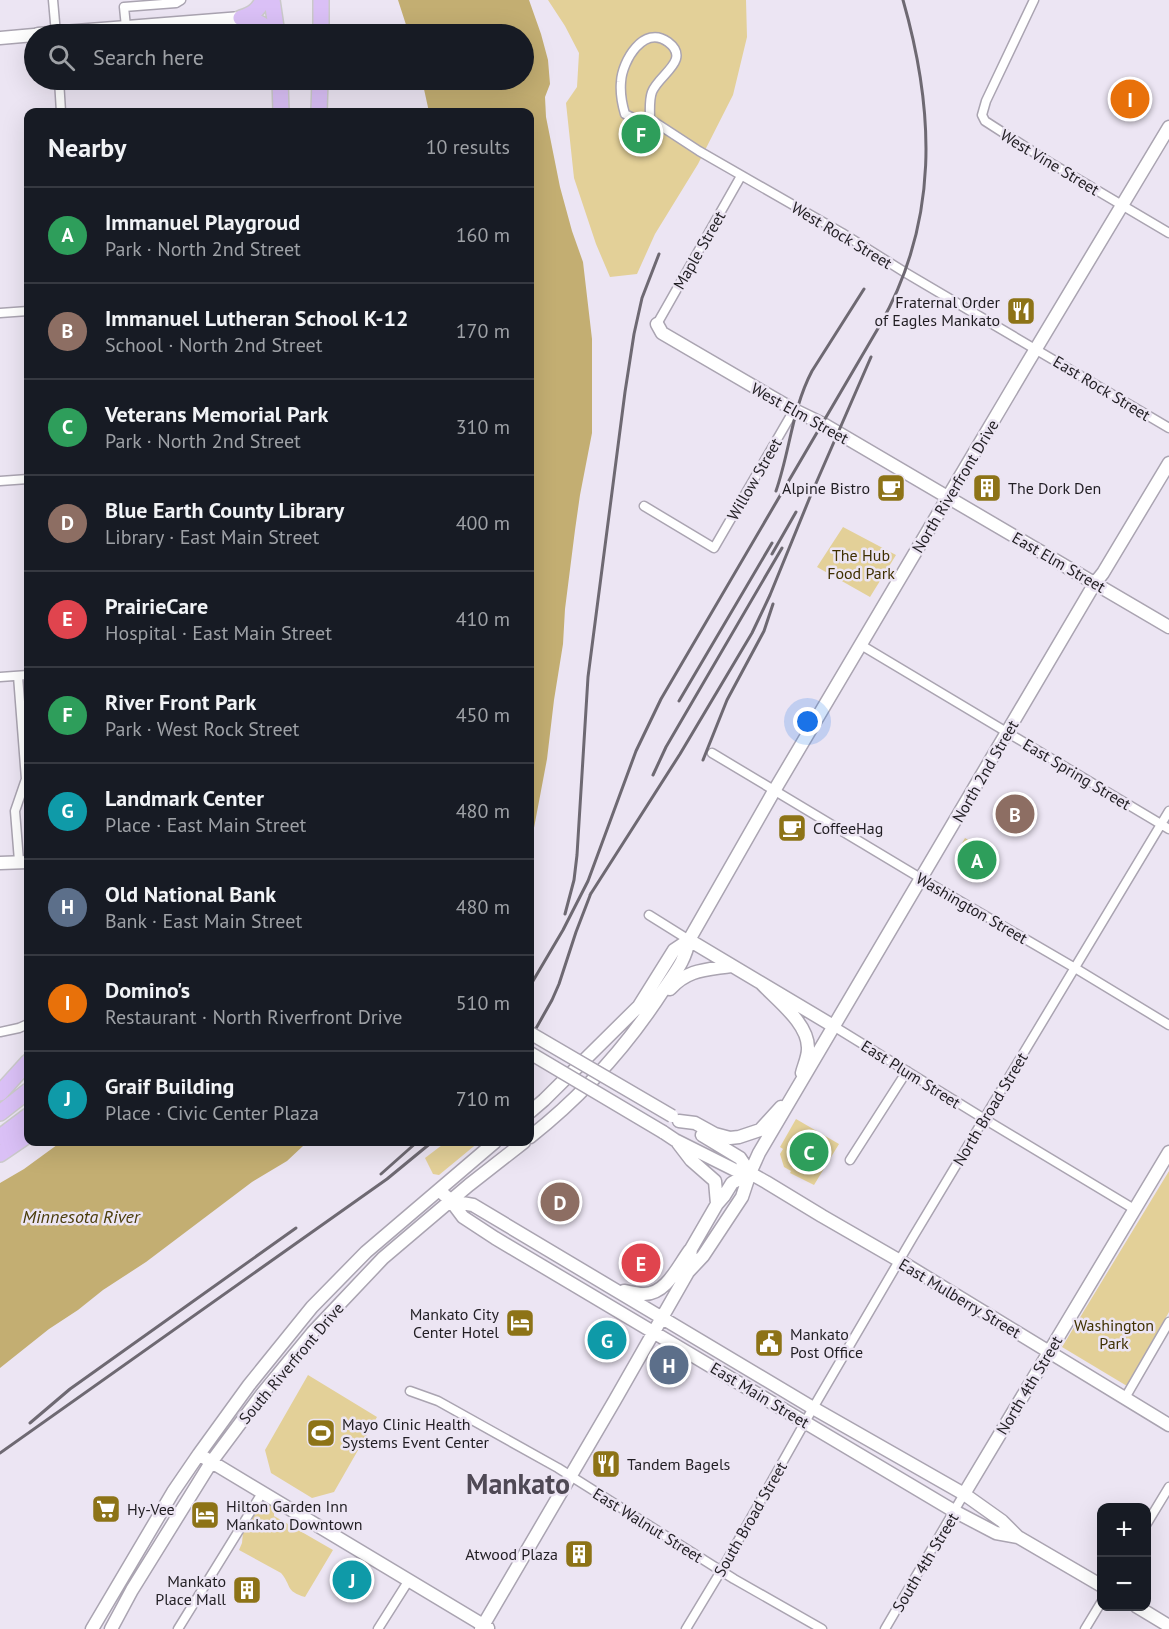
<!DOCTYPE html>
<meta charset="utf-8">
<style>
:root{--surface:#171b24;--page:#242831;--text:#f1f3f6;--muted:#9ea1a6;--line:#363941;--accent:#b45309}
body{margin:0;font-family:"PT Sans",sans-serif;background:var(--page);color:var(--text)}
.controls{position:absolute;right:18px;bottom:18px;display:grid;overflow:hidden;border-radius:12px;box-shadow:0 6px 24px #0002}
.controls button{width:54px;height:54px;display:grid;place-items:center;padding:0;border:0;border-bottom:2px solid var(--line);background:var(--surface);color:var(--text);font:30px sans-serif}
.you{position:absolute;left:808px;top:722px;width:21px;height:21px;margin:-15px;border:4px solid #fff;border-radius:50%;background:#1a73e8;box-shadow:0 0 0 9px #1a73e833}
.badge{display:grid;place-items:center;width:39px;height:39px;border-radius:50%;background:var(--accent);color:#fff;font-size:20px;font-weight:700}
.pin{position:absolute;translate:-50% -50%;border:3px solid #fff;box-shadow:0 2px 6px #0006}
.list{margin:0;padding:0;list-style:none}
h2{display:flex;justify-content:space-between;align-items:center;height:78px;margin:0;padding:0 24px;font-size:26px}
h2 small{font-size:20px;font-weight:400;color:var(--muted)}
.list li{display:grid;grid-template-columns:39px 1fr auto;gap:18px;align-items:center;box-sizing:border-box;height:96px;padding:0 24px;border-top:2px solid var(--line)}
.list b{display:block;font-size:22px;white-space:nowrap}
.list p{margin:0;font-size:20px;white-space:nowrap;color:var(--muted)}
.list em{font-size:20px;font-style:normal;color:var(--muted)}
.icon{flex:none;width:33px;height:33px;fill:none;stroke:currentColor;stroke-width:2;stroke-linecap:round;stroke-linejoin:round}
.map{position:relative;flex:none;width:1169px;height:1629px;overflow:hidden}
.search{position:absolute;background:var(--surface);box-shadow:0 6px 24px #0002;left:24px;top:24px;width:510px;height:66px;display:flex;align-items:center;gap:15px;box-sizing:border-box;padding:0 21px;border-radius:33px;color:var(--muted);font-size:22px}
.panel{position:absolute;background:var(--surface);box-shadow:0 6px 24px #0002;left:24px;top:108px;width:510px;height:1038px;border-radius:12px}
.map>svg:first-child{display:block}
.green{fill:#e3d098}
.water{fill:#c3ae72}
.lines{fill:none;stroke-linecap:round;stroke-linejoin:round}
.street-casing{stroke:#aaa4b1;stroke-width:11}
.secondary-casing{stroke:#aaa4b1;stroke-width:15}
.highway-casing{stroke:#cac9ca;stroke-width:18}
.street{stroke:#fff;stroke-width:8}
.secondary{stroke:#fff;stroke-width:12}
.highway{stroke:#dac0f6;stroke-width:15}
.rail{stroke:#6e6972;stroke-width:3}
.secondary-bridge-casing{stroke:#aaa4b1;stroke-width:15;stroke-linecap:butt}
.secondary-bridge{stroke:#fff;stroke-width:12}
.labels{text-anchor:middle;stroke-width:5;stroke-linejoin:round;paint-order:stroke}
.street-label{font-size:16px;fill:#211e23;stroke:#ece5f3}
.poi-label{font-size:16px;fill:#211e23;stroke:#ece5f3;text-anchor:start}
.park-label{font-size:16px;fill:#3f3000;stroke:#ece5f3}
.water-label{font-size:18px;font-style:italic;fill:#493b09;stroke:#ece5f3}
.town-label{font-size:28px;font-weight:bold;fill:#4f4955;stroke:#ece5f3}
</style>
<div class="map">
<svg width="1169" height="1629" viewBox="0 0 1169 1629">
<rect width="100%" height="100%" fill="#ece5f3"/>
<!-- green -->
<path class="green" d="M548,0H746L747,37L733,95L698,164L655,234L637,274L610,277L596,244L574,178L566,103L577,87L579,53L565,26Z
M843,527L896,555L870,597L817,567Z
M965,838L990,852L981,867L957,852Z
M796,1119L839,1144L814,1185L790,1173L791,1171L784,1167L780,1154L783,1149L780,1147Z
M446,1142H479L439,1175L433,1174L425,1158Z
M1169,1171V1312L1127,1386L1062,1347Z
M308,1375L377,1417L334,1492L312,1498L271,1473L265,1450Z
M264,1501L274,1506V1516L333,1550L305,1597C285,1591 292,1586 281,1573L239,1550L242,1543L243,1532L261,1502Z"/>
<!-- water -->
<path class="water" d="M398,0H529L541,34L548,60L550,84L545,97L546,117L560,187L572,231L583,262L592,339V433L580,495L575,530L565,609L563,644L554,700L547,759L530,849V112H429L422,80H524V34H409Z
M61,1142H311L303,1146L287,1161L252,1182L146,1262L103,1290L78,1310L49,1329L0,1368V1183L24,1169Z"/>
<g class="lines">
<!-- street casing -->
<g class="street-casing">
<path id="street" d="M53,0L56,34
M1034,0L986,101L982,115L985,121L1049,162L1169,233
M126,27L124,7L176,3L181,0
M59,80L61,112
M650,119L633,118L625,114C622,104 620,93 621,82C622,61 644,24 668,42C692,60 658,75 652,92C649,100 650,110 650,119L699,151L842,233L906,273L1169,428
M0,313L28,311
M657,324L741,176
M0,481L28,479
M644,506L714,548L794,410
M861,645L1169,829
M18,676L26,779L15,811L19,861
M0,677L28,675
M712,753L922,879L1075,968L1169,1025
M649,915L689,940
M835,1027L991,1123L1134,1209
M0,1032L19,1028L28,1024
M850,1160L907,1071
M410,1391L438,1401L558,1468L734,1579L822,1629
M1125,1398L1169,1322
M1146,1525L1169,1487
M178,1629L262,1493
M378,1629L409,1580
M686,1629L721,1571L813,1408L913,1237L1169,811
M885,1629L964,1494
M1085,1629L1102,1601"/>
</g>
<!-- secondary casing -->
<g class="secondary-casing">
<path id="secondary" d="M38,34L241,18
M0,38L34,35
M657,324L662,333L794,410L823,424L1169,627
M0,863L28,862
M689,940L835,1027
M762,984C778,1001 809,1024 808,1049C808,1057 804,1065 802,1073
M670,989C688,969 706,970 731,966
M530,1112L544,1100L639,1006L674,950L689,940
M679,1121L695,1123L715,1134L730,1138L739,1137L760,1130L781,1107
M663,1132L675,1140L737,1171L750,1173L766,1182L822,1216L900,1261L1169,1425
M702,1135L740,1158L750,1173
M530,1137C582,1096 628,1045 664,989C676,971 685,961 689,940L774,791L1028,362L1169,127
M678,1143L691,1160L715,1181L717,1204
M439,1190L451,1201L463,1217L495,1238L954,1511L996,1533L1018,1537
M451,1201L473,1205L813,1408L964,1494L1002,1521L1018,1537L1102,1586
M688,1272L691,1249L717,1204L724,1196L732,1183L750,1173
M624,1291C630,1292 637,1294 643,1294C666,1295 678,1266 690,1250
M205,1458L488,1628
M964,1494L1169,1152
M1136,1606L1169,1626
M92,1629L173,1492L199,1454L249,1385L312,1307L366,1252L495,1142
M111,1629L132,1590L212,1461L262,1394L313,1332L383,1258L469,1185L524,1142
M481,1629L615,1400L688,1272L703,1256L742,1197L750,1173L759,1153L1095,583L1103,573L1169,463"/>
</g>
<!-- highway casing -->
<g class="highway-casing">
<path id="highway" d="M272,0L277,34
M241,18C254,20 264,23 271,34
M241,18C252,14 258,11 263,0
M321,34V0
M280,80L281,112
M319,112L320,80
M0,1093L28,1062
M0,1113L28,1091
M0,1137L28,1116
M0,1154L28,1135"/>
</g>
<!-- street -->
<use href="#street" class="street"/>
<!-- secondary -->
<use href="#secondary" class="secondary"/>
<!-- highway -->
<use href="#highway" class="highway"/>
<!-- rail -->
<path class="rail" d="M776,491C790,451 792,409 812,371L864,289
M772,554L796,512
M679,701L772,543
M703,760L727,700L764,631L773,604
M653,775L666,747L782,548
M590,895L680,754L752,633L770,595L810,497L871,357
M565,914L574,880L577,855L588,677L625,392L634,334L642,298L659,254
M530,986L563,930L588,881L636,751L661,699L880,325C939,221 935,112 903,0
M530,1039L552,1000L559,984L576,932L591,893
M381,1174L417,1142
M30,1423L70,1389L296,1228
M0,1453L387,1179L432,1142"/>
<!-- secondary-bridge casing -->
<g class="secondary-bridge-casing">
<path id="secondary-bridge" d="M530,1033L672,1116
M530,1053L663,1132"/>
</g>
<!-- secondary-bridge -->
<use href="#secondary-bridge" class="secondary-bridge"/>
</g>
<!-- icons -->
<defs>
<g id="restaurant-square" transform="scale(1.5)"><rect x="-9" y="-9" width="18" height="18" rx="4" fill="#8d7317" stroke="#ece5f3"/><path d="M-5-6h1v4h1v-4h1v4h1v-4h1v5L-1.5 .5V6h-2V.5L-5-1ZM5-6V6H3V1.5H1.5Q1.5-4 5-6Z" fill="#fff"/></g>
<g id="cafe-square" transform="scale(1.5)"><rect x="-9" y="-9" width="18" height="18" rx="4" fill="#8d7317" stroke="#ece5f3"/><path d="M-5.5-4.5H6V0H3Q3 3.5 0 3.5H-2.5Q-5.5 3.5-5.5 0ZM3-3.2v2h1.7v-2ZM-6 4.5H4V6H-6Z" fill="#fff"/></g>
<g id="building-square" transform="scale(1.5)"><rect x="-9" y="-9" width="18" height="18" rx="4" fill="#8d7317" stroke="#ece5f3"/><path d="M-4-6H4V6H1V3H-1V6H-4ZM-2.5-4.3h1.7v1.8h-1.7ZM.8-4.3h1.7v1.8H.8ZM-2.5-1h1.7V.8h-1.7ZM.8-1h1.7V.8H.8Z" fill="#fff"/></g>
<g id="hotel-square" transform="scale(1.5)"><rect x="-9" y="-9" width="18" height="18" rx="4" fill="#8d7317" stroke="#ece5f3"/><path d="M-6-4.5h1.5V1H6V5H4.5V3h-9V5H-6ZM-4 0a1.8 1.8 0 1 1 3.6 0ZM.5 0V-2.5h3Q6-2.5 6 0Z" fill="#fff"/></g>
<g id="civic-square" transform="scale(1.5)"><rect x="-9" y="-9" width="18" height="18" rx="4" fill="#8d7317" stroke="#ece5f3"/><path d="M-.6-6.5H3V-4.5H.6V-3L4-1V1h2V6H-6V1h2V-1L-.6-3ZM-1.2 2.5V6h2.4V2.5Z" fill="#fff"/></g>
<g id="stadium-square" transform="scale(1.5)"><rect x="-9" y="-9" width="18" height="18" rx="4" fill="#8d7317" stroke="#ece5f3"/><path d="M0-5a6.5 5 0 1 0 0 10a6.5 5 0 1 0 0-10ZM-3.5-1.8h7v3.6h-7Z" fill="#fff"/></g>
<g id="supermarket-square" transform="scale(1.5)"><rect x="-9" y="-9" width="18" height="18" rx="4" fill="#8d7317" stroke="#ece5f3"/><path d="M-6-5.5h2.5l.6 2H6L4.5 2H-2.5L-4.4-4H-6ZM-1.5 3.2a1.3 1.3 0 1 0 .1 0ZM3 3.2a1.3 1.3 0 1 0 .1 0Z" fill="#fff"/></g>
</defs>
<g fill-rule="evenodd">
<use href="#restaurant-square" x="1021" y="311"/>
<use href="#cafe-square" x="891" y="488"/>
<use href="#building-square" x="987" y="488"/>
<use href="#cafe-square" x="792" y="828"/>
<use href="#hotel-square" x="520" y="1323"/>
<use href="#civic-square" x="769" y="1343"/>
<use href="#stadium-square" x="321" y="1433"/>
<use href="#restaurant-square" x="606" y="1464"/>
<use href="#supermarket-square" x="106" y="1509"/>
<use href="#hotel-square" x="205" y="1515"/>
<use href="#building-square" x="579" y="1554"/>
<use href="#building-square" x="247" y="1590"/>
</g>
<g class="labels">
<!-- street labels -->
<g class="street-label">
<text transform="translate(1050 162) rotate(31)" y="6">West Vine Street</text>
<text transform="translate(842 235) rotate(31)" y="6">West Rock Street</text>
<text transform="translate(699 250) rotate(-60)" y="6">Maple Street</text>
<text transform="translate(1102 388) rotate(31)" y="6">East Rock Street</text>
<text transform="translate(800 413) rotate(29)" y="6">West Elm Street</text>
<text transform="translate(754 479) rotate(-60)" y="6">Willow Street</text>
<text transform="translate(955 486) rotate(-59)" y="6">North Riverfront Drive</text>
<text transform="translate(1059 562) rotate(30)" y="6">East Elm Street</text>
<text transform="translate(985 771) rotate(-60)" y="6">North 2nd Street</text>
<text transform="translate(1077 774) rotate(31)" y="6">East Spring Street</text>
<text transform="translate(972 908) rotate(30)" y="6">Washington Street</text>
<text transform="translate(911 1074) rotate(32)" y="6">East Plum Street</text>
<text transform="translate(990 1109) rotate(-59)" y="6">North Broad Street</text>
<text transform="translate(960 1298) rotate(31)" y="6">East Mulberry Street</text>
<text transform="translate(291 1363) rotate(-50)" y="6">South Riverfront Drive</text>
<text transform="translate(1029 1385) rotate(-59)" y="6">North 4th Street</text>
<text transform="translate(760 1395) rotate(31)" y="6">East Main Street</text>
<text transform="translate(750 1519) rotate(-60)" y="6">South Broad Street</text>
<text transform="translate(648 1525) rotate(32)" y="6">East Walnut Street</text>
<text transform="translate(925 1562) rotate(-59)" y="6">South 4th Street</text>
</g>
<!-- poi labels -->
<g class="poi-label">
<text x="1000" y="308" text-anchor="end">Fraternal Order<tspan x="1000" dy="18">of Eagles Mankato</tspan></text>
<text x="870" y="494" text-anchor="end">Alpine Bistro</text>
<text x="1008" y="494">The Dork Den</text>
<text x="813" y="834">CoffeeHag</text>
<text x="499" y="1320" text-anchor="end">Mankato City<tspan x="499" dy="18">Center Hotel</tspan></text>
<text x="790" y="1340">Mankato<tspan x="790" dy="18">Post Office</tspan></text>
<text x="342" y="1430">Mayo Clinic Health<tspan x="342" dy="18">Systems Event Center</tspan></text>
<text x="627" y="1470">Tandem Bagels</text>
<text x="226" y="1512">Hilton Garden Inn<tspan x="226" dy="18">Mankato Downtown</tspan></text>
<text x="127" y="1515">Hy-Vee</text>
<text x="558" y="1560" text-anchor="end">Atwood Plaza</text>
<text x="226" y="1587" text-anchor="end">Mankato<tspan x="226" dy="18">Place Mall</tspan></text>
</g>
<!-- park labels -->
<g class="park-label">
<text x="861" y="561">The Hub<tspan x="861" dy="18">Food Park</tspan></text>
<text x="1114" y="1331">Washington<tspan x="1114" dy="18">Park</tspan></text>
</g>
<!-- water labels -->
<g class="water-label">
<text x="81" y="1223">Minnesota River</text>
</g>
<!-- town labels -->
<g class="town-label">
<text x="518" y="1494">Mankato</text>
</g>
</g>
</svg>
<div class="controls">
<button>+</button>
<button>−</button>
</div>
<div class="you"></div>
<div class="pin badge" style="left:977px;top:860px;background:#2e9e5b">A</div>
<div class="pin badge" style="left:1015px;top:814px;background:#8d6e63">B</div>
<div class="pin badge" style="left:809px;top:1152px;background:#2e9e5b">C</div>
<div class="pin badge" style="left:560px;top:1202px;background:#8d6e63">D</div>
<div class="pin badge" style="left:641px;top:1263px;background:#e0444e">E</div>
<div class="pin badge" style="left:641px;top:134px;background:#2e9e5b">F</div>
<div class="pin badge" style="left:607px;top:1340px;background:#0f9aa8">G</div>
<div class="pin badge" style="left:669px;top:1365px;background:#5c6f8a">H</div>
<div class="pin badge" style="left:1130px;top:99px;background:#e8710a">I</div>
<div class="pin badge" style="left:352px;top:1580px;background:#0f9aa8">J</div>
<div class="search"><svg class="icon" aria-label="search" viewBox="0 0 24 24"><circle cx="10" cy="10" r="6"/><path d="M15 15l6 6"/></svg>Search here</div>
<section class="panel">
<h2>Nearby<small>10 results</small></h2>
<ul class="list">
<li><span class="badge" style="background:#2e9e5b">A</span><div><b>Immanuel Playgroud</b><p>Park · North 2nd Street</p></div><em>160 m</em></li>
<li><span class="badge" style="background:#8d6e63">B</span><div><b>Immanuel Lutheran School K-12</b><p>School · North 2nd Street</p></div><em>170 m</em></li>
<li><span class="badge" style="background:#2e9e5b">C</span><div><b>Veterans Memorial Park</b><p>Park · North 2nd Street</p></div><em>310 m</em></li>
<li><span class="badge" style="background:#8d6e63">D</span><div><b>Blue Earth County Library</b><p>Library · East Main Street</p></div><em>400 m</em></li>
<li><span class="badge" style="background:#e0444e">E</span><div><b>PrairieCare</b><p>Hospital · East Main Street</p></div><em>410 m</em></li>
<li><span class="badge" style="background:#2e9e5b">F</span><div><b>River Front Park</b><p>Park · West Rock Street</p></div><em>450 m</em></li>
<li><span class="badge" style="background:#0f9aa8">G</span><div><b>Landmark Center</b><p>Place · East Main Street</p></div><em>480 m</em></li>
<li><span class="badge" style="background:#5c6f8a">H</span><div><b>Old National Bank</b><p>Bank · East Main Street</p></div><em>480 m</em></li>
<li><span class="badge" style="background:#e8710a">I</span><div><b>Domino's</b><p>Restaurant · North Riverfront Drive</p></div><em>510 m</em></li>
<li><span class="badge" style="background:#0f9aa8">J</span><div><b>Graif Building</b><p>Place · Civic Center Plaza</p></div><em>710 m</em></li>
</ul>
</section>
</div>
